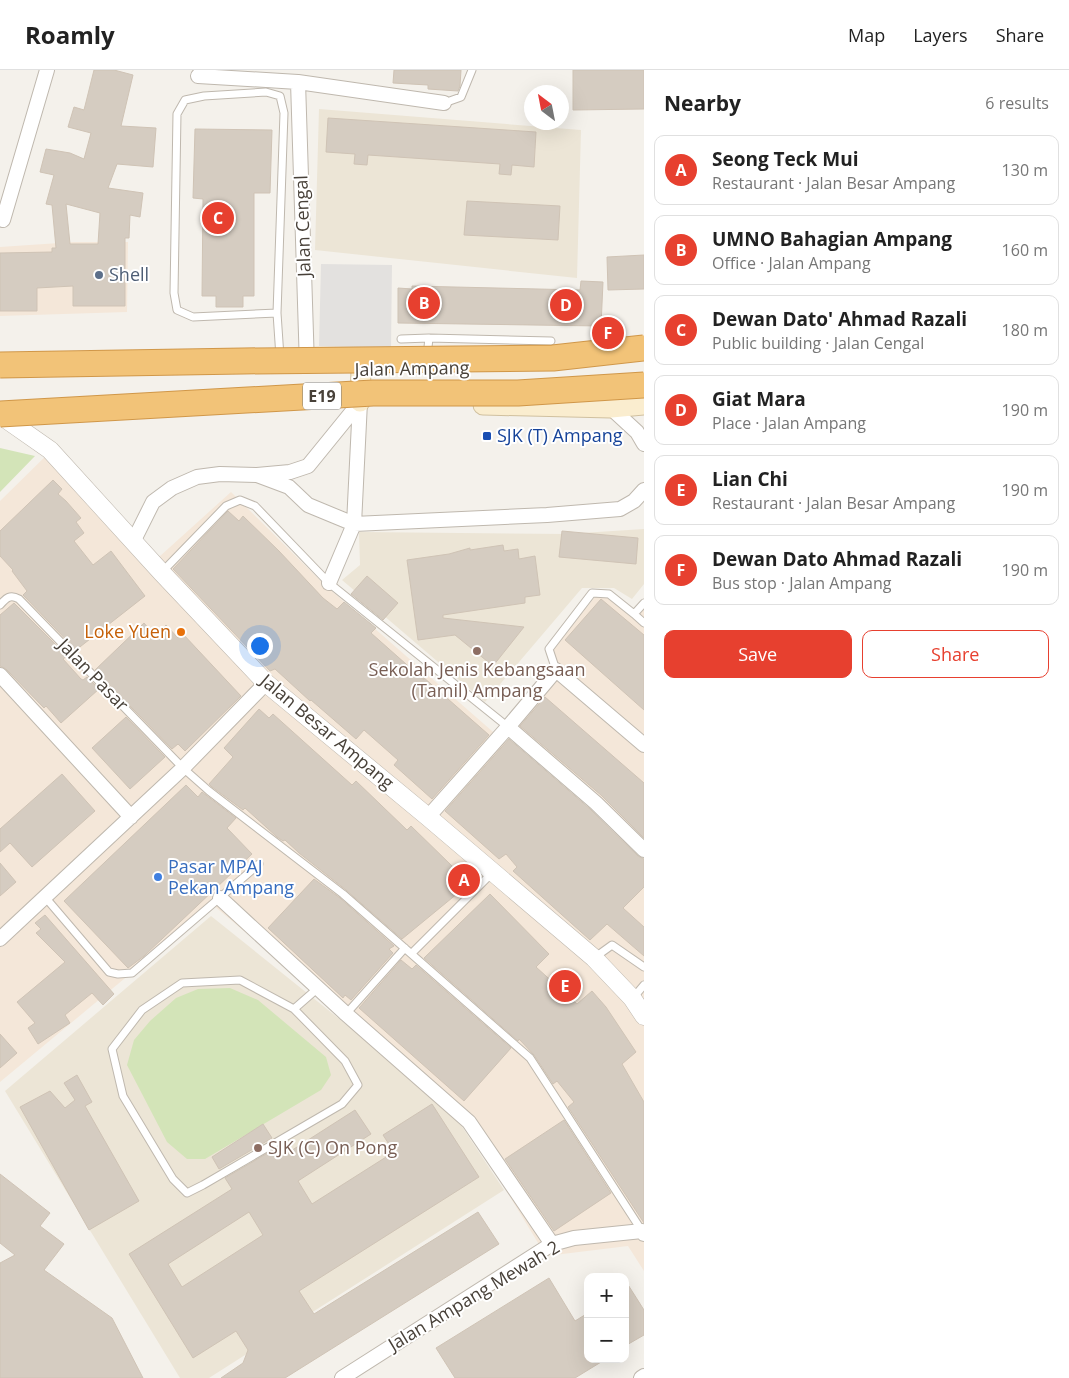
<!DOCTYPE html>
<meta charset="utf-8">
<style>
:root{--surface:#fff;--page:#f6f6f6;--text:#222;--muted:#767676;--line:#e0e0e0;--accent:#e7402f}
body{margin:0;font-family:"Open Sans",sans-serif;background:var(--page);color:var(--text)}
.controls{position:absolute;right:15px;bottom:15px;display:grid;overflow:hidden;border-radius:10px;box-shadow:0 5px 20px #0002}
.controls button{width:45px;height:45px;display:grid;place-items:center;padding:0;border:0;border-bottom:1px solid var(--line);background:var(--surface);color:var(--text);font:25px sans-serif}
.compass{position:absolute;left:524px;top:15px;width:45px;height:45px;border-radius:50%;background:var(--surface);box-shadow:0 5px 20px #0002;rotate:328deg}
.you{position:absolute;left:259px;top:575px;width:18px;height:18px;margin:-12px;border:4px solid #fff;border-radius:50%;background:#1a73e8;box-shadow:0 0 0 8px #1a73e833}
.badge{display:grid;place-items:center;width:32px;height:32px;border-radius:50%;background:var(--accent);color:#fff;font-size:16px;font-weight:700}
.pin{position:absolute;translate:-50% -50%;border:2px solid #fff;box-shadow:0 1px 5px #0006}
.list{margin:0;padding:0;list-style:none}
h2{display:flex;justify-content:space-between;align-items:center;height:65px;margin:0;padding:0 20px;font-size:21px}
h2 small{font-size:16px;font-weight:400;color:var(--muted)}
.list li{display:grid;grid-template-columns:32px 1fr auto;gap:15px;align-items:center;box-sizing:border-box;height:70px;margin:0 10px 10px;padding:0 10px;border:1px solid var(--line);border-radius:10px}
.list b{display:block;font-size:19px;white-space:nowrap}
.list p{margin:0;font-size:16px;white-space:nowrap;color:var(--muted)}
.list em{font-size:16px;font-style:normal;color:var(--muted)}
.actions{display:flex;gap:10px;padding:15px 20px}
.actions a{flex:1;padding:11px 0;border:1px solid var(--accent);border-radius:10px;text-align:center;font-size:18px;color:var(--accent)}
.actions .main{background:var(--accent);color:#fff}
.map{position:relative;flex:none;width:644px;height:1308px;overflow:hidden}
header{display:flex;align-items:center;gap:30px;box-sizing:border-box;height:70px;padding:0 25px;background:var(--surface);border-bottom:1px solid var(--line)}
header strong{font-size:24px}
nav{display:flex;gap:28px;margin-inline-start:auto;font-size:18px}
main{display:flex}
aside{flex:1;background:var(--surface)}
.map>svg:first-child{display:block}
.commercial{fill:#f4e7d9}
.education{fill:#ece5d6}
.green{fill:#d3e4b8}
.parking{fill:#e3e1df}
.building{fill:#d5ccc1;stroke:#cfc3b5;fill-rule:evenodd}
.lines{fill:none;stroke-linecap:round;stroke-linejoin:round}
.service-casing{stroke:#bfb8ae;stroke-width:9}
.minor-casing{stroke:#bfb8ae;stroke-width:16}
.tertiary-casing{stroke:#bfb8ae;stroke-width:19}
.secondary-casing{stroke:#d0c09f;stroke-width:21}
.service{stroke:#fff;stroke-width:7}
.minor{stroke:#fff;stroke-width:14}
.tertiary{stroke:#fff;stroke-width:18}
.secondary{stroke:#faedcf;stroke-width:19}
.motorway-bridge-casing{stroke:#d09749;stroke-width:27;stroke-linecap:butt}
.motorway-bridge{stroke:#f2c378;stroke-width:25}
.service-dot{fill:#5c6f8a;stroke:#fff;stroke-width:2}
.transit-dot{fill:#1a4fb4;stroke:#fff;stroke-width:2}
.food-dot{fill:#e8710a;stroke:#fff;stroke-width:2}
.education-dot{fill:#8d6e63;stroke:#fff;stroke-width:2}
.shop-dot{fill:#3f7fe0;stroke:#fff;stroke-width:2}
.labels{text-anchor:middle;stroke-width:4;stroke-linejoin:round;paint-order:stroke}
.shield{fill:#fff;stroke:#7f7a74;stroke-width:1}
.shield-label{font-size:16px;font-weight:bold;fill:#484139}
.street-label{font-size:18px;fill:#484139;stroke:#fff}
.service-label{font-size:18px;fill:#4e5e75;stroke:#fff;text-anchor:start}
.transit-label{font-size:18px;fill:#164399;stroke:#fff;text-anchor:start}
.food-label{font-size:18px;fill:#c56008;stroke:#fff;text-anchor:end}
.education-label{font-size:18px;fill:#785e54;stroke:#fff}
.shop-label{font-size:18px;fill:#366cbe;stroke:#fff;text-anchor:start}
</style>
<header>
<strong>Roamly</strong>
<nav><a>Map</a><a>Layers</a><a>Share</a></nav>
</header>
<main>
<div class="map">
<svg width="644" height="1308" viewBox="0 0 644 1308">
<rect width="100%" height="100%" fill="#f4f1eb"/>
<!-- commercial -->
<path class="commercial" d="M74,172H128L127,242L0,246V177Z
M57,375L159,487L231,422L326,516L644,794V1201L628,1176L546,1186L456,1038L213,835L0,1012V431Z
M595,527H607L634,549L644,538V775L514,656L558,594L553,579Z"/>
<!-- education -->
<path class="education" d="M319,39L581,60L577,208L315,180Z
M644,459V514L632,529L614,518H582L485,632L342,510L360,495L359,462L566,464Z
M211,846L449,1037L504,1120L209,1308H180L5,1021Z"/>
<!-- green -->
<path class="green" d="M0,378L35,386L0,422Z
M230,918L258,930L326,987L331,1005L321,1020L205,1089H187L167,1072L127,995L134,970L150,951L176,928L198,919Z"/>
<!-- parking -->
<path class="parking" d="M321,194L392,195L391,278L319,276Z"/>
<!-- building -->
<path class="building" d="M94,0H114L133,5L121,56L156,58L153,97L117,94L108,118L143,123L140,147L130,145L129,168H125V236H73V216L37,218V241H0V183L52,182V178H56L52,135L46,134L54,105L40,102L46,79L70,83L84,89L91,63L68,57L74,37L84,40ZM66,134L100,143L98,174H70Z
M394,0H461L460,16L458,21L428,19V15L393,13Z
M573,0H644V39L573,40Z
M328,48L536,62L534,97L512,95L511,105L499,104L500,94L368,85L367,95L354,94L355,84L326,82Z
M195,59L272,60L270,123H254V226H243V237H216V226H202L203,129L193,128Z
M467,131L560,136L558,170L464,165Z
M644,185V219L608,220L607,187Z
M581,211L603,212L601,256L398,253V218L412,219V216L580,220Z
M53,410L62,419L58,424L66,431L81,448L76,452L84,463L74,471L93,495L111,481L145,526L76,580L23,525L27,521L12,501L13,500L0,486V461Z
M228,441L239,451L243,446L279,481L323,528L337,539L344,532L376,558L371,563L424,610L423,607L489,665L432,729L394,695L398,690L364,660L356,669L311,630L310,631L275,599L270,601L173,499Z
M562,461L638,468L636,494L559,487Z
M503,475L504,481L518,479L519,489L535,486L540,525L525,527V533L443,545V548L524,557L493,596L455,565L418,570L407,490L449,484L470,478V480Z
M367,506L398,533L383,550L351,524Z
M601,529L644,565V640L565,570Z
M14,533L67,586L63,589L81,609L83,610L87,607L99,619L61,653L46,636L44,638L6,599L0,596V545Z
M144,553L155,566L166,555L178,568L183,564L241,626L185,681L178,674L172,679L95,600Z
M545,627L644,713V768L602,726L520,656Z
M259,639L269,648L273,644L352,715L356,711L407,760L411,756L450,794L469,814L402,869L346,820L299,783L285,770L283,771L277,767L245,738L243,740L212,717L209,714L233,687L224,678Z
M126,647L165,687L130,719L92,678Z
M509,669L590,739L638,786L644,789V817L623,838L644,857V886L607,854L590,870L513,801L517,797L506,784L499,789L445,741Z
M62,704L95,741L32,797L10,773L0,782V759Z
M186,715L198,727L202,722L236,748L227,758L252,784L144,886L128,898L64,831Z
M0,793L16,812L0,826Z
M314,809L340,828L394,876L389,879L393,883L351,930L345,925L343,928L268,858Z
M490,824L549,884L536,897L577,934L592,921L606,937L636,982L622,994L644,1032V1153L568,1037L574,1032L557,1011L553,1014L534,985L519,969L518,971L424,888Z
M45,845L114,924L103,935L92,923L65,945L70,953L38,974L28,958L35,953L17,932L65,892L36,863L41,859L35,853Z
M401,890L412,899L416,895L511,978L464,1031L359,938Z
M0,964L17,983L0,998Z
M77,1005L92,1032L85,1036L139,1131L89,1160L20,1037L50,1021L65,1038L75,1030L64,1013Z
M432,1034L479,1107L299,1221L314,1244L478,1142L499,1174L285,1308H221L243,1293L248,1280L236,1261L193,1288L129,1184L232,1119L225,1108L278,1077L283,1086L355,1040L371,1064L298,1111L312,1134L394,1082L383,1065ZM249,1142L263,1165L182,1217L168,1194Z
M564,1050L611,1123L554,1161L505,1089Z
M263,1054L272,1068L219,1099L212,1087Z
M0,1104L50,1143L40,1156L64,1174L44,1200L112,1248L143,1308H0V1193L15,1185L0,1173Z
M549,1208L575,1251L588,1243V1289H606L575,1308H455L436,1278Z
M625,1210L644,1240V1265L625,1276Z"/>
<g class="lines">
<!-- service casing -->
<g class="service-casing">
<path id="service" d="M444,33L461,27L472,0
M277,243L193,247L177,240L174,223L177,44L185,30L204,26L266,22L280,26L284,43L277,243L280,287
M401,269L429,268
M427,286L429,268L551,271
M162,502L226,436L240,430L255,436L329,513L508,657
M0,535C6,528 10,524 19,529L183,698L209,721L343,824L530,988L642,1161
M634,544L644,553
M556,600L549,579L592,523L609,524L634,544L644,533
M45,827L109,902L118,904L132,903L259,794
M412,883L493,802
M594,888L612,875L644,897
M240,910L294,939L345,991L358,1015L342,1034L203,1115L187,1123L173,1109L123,1026L112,979L142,940L182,913Z
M633,928L644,915
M294,939L318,918
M346,944L405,878"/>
</g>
<!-- minor casing -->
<g class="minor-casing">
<path id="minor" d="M198,6L298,12L444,33
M298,12L307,296
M3,150L47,0
M611,338L637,362L644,374
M257,405L289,417L308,435L354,454L547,445L620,439L634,431L644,420
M133,472L153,432L172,418L197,407L220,404L257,405L290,402L308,396L360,332
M329,513L354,454L360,332
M0,605L131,747
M508,657L596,733L644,780
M428,747L508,657L556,600L644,675
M220,828L346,944L469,1052L552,1174
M0,869L183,698L266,613
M342,1308L552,1174L574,1168L642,1161L644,1164
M641,1308L644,1306"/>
</g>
<!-- tertiary casing -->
<g class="tertiary-casing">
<path id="tertiary" d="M0,345L50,380L162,503L266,613L428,747L594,888L632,928L644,946"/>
</g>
<!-- secondary casing -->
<g class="secondary-casing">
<path id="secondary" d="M360,332L361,300
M483,335L611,338L644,335"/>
</g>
<!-- service -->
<use href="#service" class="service"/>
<!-- minor -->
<use href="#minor" class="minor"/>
<!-- tertiary -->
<use href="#tertiary" class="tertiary"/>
<!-- secondary -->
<use href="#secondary" class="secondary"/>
<!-- motorway-bridge casing -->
<g class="motorway-bridge-casing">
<path id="motorway-bridge" d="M0,295L243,291L553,288L644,278
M0,344L373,323H518L644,315"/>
</g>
<!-- motorway-bridge -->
<use href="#motorway-bridge" class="motorway-bridge"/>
</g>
<!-- markers -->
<circle class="service-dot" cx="99" cy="205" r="5"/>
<rect class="transit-dot" x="482" y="361" width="10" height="10" rx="2.5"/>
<circle class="food-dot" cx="181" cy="562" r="5"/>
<g class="education-dot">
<circle cx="477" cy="581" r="5"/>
<circle cx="258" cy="1078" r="5"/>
</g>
<circle class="shop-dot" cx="158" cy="807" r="5"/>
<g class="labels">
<!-- shield labels -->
<rect class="shield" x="303" y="312.5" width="38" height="27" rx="4"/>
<g class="shield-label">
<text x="322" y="332">E19</text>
</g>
<!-- street labels -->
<g class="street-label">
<text transform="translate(303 156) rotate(-92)" y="6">Jalan Cengal</text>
<text transform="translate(412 299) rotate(-1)" y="6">Jalan Ampang</text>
<text transform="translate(93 605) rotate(46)" y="6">Jalan Pasar</text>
<text transform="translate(327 662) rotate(40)" y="6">Jalan Besar Ampang</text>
<text transform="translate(474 1226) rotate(-31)" y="6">Jalan Ampang Mewah 2</text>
</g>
<!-- service labels -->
<g class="service-label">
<text x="109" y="211">Shell</text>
</g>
<!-- transit labels -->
<g class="transit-label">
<text x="497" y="372">SJK (T) Ampang</text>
</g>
<!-- food labels -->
<g class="food-label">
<text x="171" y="568">Loke Yuen</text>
</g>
<!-- education labels -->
<g class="education-label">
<text x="477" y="606">Sekolah Jenis Kebangsaan<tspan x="477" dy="21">(Tamil) Ampang</tspan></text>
<text x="268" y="1084" text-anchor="start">SJK (C) On Pong</text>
</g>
<!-- shop labels -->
<g class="shop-label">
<text x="168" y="803">Pasar MPAJ<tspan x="168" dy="21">Pekan Ampang</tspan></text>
</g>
</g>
</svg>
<div class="controls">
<button>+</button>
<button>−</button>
</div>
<svg class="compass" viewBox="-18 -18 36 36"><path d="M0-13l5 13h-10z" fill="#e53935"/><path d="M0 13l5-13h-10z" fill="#767676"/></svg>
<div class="you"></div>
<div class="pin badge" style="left:464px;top:810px">A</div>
<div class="pin badge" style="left:424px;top:233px">B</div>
<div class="pin badge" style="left:218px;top:148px">C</div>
<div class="pin badge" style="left:566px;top:235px">D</div>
<div class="pin badge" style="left:565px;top:916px">E</div>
<div class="pin badge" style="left:608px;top:263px">F</div>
</div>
<aside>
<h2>Nearby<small>6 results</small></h2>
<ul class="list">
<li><span class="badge">A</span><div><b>Seong Teck Mui</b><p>Restaurant · Jalan Besar Ampang</p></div><em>130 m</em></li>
<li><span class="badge">B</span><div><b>UMNO Bahagian Ampang</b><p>Office · Jalan Ampang</p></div><em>160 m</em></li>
<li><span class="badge">C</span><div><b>Dewan Dato' Ahmad Razali</b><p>Public building · Jalan Cengal</p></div><em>180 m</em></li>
<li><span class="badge">D</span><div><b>Giat Mara</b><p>Place · Jalan Ampang</p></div><em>190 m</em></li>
<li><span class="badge">E</span><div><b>Lian Chi</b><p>Restaurant · Jalan Besar Ampang</p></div><em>190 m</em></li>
<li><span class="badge">F</span><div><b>Dewan Dato Ahmad Razali</b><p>Bus stop · Jalan Ampang</p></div><em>190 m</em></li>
</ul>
<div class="actions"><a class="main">Save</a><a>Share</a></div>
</aside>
</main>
